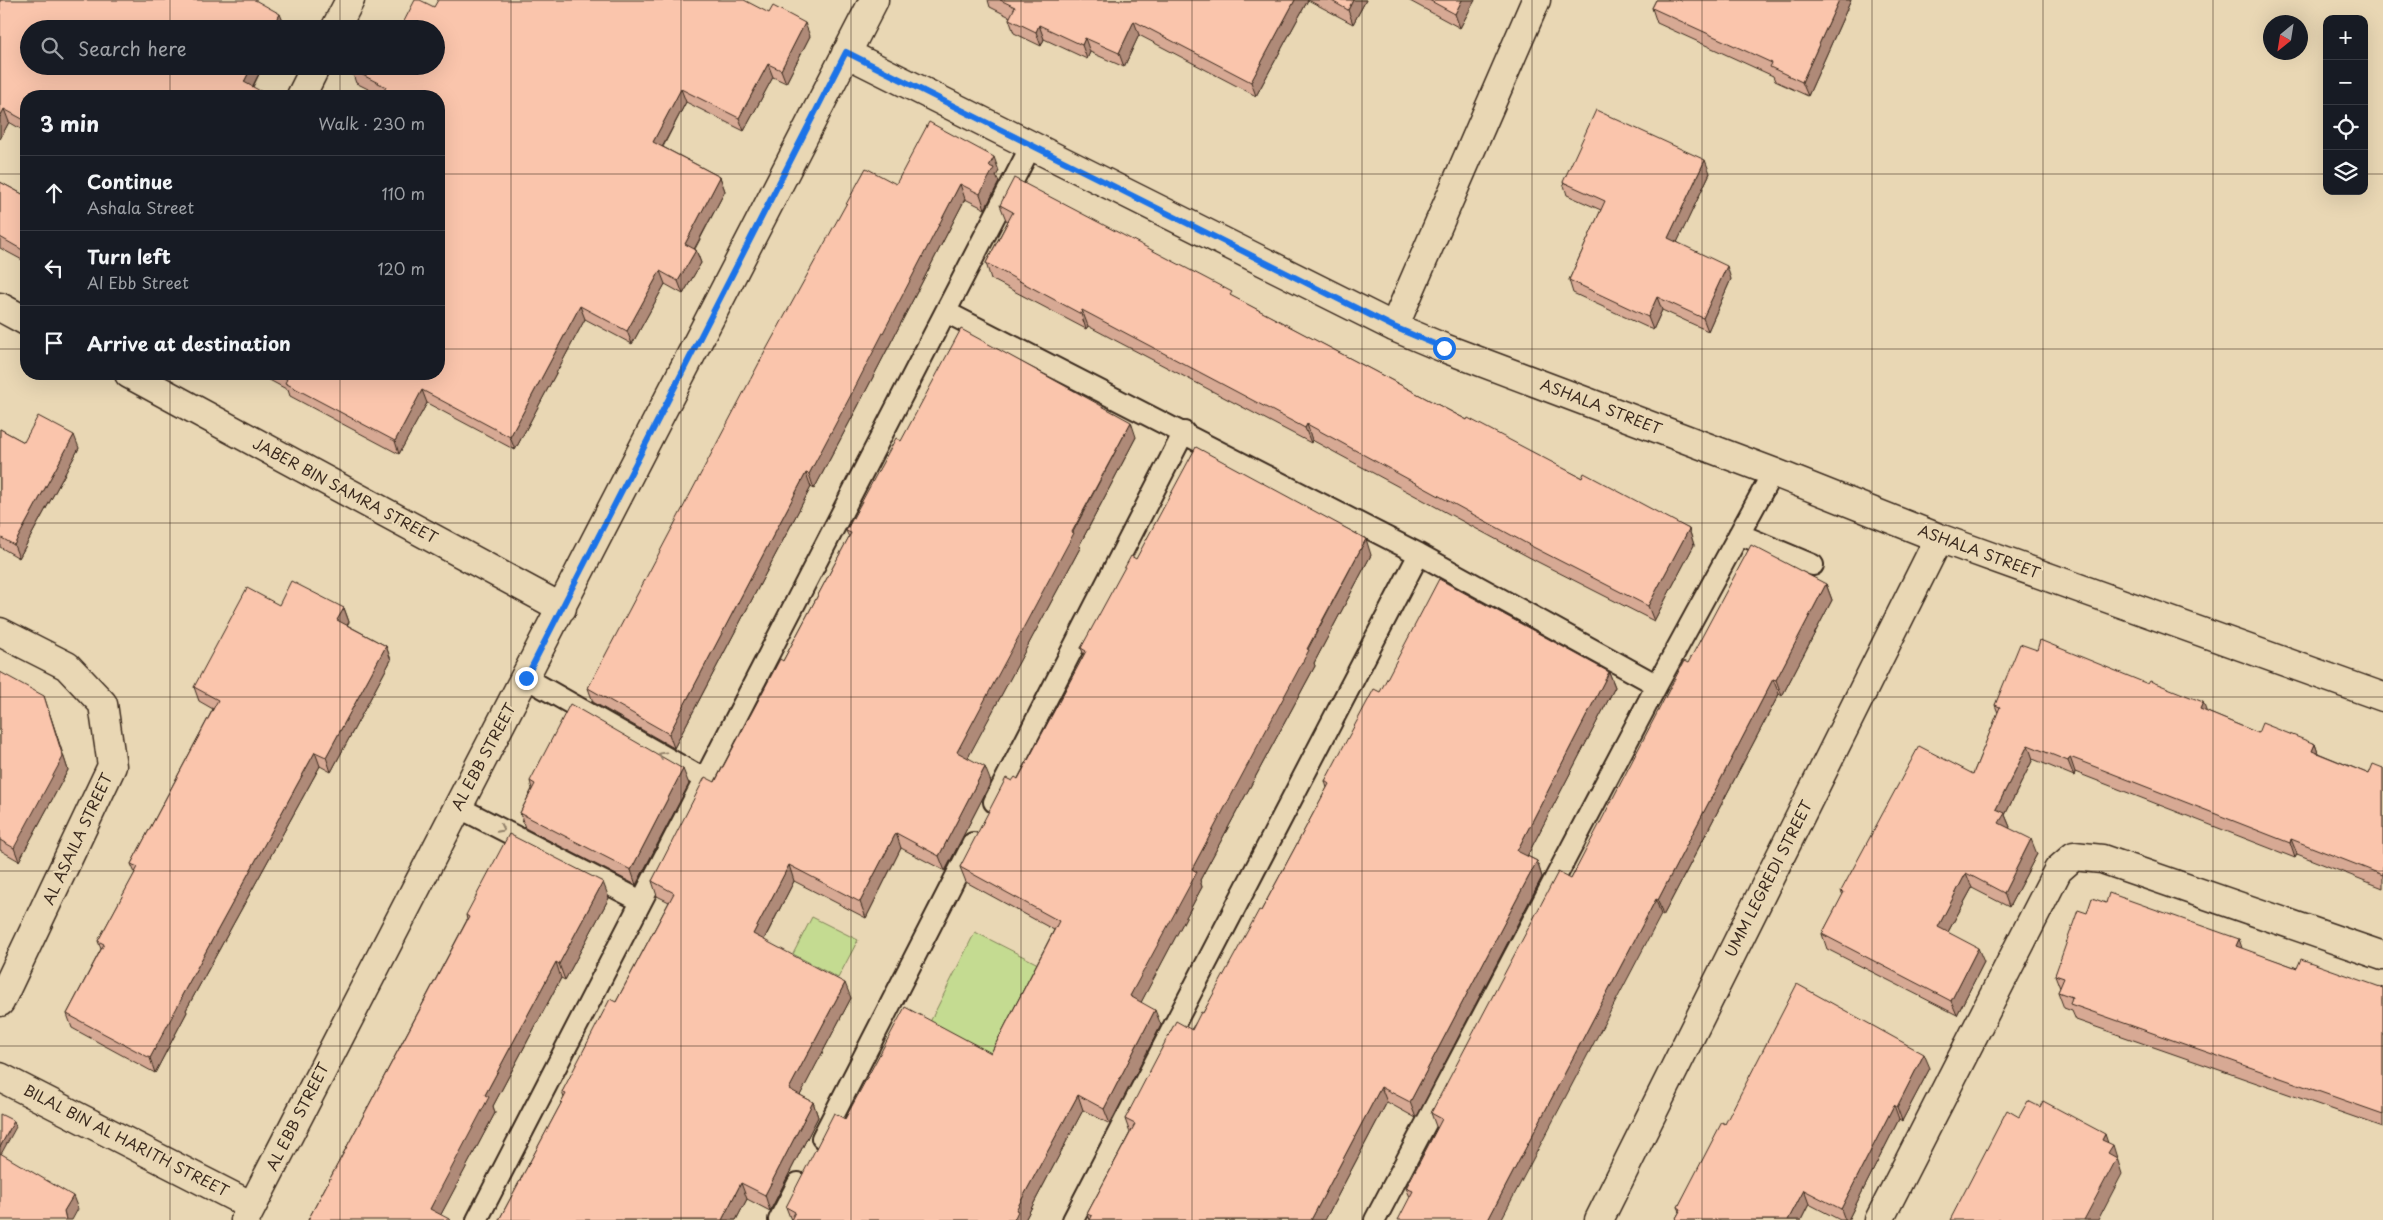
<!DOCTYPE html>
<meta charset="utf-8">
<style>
:root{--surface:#171b24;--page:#20242c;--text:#f1f3f6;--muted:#9ea1a6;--line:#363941}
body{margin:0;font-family:"Playpen Sans",sans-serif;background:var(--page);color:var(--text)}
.controls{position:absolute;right:15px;top:15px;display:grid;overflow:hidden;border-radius:10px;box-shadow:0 5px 20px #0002}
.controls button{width:45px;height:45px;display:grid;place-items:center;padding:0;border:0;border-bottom:1px solid var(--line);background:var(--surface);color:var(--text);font:25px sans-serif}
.compass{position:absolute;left:2263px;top:15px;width:45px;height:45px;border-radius:50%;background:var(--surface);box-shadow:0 5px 20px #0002;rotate:210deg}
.stop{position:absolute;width:15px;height:15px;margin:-11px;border:4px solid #1a73e8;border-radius:50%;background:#fff}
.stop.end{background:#1a73e8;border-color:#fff;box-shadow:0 1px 5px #0008}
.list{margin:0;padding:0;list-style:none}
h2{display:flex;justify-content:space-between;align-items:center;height:65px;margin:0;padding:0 20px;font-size:21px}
h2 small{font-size:16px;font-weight:400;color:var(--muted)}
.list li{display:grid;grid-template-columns:32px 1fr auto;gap:15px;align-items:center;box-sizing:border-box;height:75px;padding:0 20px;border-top:1px solid var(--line)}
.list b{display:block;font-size:19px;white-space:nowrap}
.list p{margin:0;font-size:16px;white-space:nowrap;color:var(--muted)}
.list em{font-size:16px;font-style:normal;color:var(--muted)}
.icon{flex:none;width:28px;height:28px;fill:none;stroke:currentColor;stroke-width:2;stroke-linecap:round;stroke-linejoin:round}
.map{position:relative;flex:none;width:2383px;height:1220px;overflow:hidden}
.search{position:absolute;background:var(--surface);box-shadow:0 5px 20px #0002;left:20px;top:20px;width:425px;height:55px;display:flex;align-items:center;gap:12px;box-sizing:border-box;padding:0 18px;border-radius:28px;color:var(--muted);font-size:19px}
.panel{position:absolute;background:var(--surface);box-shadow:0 5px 20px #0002;left:20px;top:90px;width:425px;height:290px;border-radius:20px}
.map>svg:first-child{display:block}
.green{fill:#c4db91;stroke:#808258}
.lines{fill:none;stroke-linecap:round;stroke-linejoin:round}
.service-casing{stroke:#3b2a1e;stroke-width:24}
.minor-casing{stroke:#3b2a1e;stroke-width:31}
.service{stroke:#e9d7b4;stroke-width:20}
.minor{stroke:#e9d7b4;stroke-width:28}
.wall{fill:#d7a994;stroke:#3b2a1e}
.shaded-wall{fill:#af8a78;stroke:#3b2a1e}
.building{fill:#fac5ac;stroke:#3b2a1e}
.oneway{stroke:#928069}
.route{stroke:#1a73e8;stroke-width:6}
.grid{fill:none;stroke:#3b2a1e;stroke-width:1;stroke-opacity:0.55}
.labels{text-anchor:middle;stroke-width:4.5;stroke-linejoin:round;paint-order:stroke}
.street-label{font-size:15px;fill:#3b2a1e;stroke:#e9d7b4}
</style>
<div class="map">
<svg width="2383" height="1220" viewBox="0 0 2383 1220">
<rect width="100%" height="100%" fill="#e9d7b4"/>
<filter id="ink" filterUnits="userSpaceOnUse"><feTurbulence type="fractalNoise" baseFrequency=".02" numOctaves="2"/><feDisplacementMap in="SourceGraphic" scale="10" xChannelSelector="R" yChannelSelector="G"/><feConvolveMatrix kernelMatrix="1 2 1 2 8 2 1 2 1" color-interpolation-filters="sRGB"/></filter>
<g filter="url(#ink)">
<!-- green -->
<path class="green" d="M812,917L858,940L838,978L793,954Z
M975,932L1038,964L987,1066L924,1034Z"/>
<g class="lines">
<!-- service casing -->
<g class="service-casing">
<path id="service" d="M946,312L1419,554L1657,685
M1739,534L1813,565
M526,678L704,779
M994,802L1184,432
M458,807L641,901
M822,1138L973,843
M477,1220L1032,144
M779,1220L798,1183
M1073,1220L1419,554
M1375,1220L1657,685L1773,472"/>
</g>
<!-- minor casing -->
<g class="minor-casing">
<path id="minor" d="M335,29L350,0
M846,53L1394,327L1444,348L1773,472L1939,538L2383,697
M301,96L316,66
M0,307L26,321
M1394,327L1536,0
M129,374L562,608
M0,632L67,666L103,704L112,766L0,1002
M0,1077L252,1206
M245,1220L874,0
M1599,1220L1939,538
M1879,1220L2058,870L2074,856L2102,859L2383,956"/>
</g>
<!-- service -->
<use href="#service" class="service"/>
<!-- minor -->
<use href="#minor" class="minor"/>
</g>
<!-- wall -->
<path class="wall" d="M0,0L285,26L29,66H263L253,87L26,96V132L9,122L0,139Z
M988,0H1308L1256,96L1139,35L1124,67L1090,52L1087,59L1044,39L1041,46L1014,33L1009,19L1010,17L990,7Z
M1308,0H1366L1353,24Z
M1408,0H1475L1460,28Z
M1656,0H1851L1808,96L1775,81L1773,76L1657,23L1652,8Z
M434,7L810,36L786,83L773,77L744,131L686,102L663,147L720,177L725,191L695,249L696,250L701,263L683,294L665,284L632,344L585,319L515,450L427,403L399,454L290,396L288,390L262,376L261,374H439L382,96L356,83L351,69L436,66Z
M999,171L996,176L999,182L985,209L965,199L857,408L814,489L811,487L674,748L593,702L588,688L896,184Z
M1710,173L1677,242L1731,279L1708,331L1662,310L1653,330L1573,293L1569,280L1601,210L1567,195L1563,182Z
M0,182L26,196V262L0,248Z
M1000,205L1233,297L1467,420L1582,478L1689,529L1694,545L1654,621L1538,562L1312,440L1311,443L1088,326L1086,329L991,279L986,263L1008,221L1006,220Z
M0,429L24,442L79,448L19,558L0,547Z
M1136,437L1079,546L1080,548L968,757L991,782L945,871L901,848L866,918L794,881L764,940L851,998L800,1095L813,1102L818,1117L770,1211L747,1199L736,1220H499L564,1098L562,1092L616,1002L669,902L657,896L652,881L715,782L783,661L849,537L846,531L901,441Z
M1371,555L1314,663L1315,666L1200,880L1202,887L1141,1002L1161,1025L1110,1124L1083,1110L1025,1220H791L786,1207L845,1119L991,1053L1054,930L966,882L960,867L1012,781L1018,779L1084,655L1081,648L1136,559Z
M1826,584L1832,600L1782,696L1779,694L1663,916L1661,915L1410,1197L1406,1188L1437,1129L1431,1113L1571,879L1688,663Z
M279,605L344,608L349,622L347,625L386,646L391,660L331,772L320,766L186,1010L187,1012L155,1073L72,1028L67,1014L101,949L98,941L135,873L131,864L213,709L199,701L194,687Z
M2037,650L2207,712L2258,733L2315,744L2318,753L2369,774L2383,768V888L2297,854L2295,858L2075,772L2074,776L2033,759L2005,815L2010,827L2009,828L2037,854L2009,907L1972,888L1948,932L1984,962L1957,1015L1827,949L1822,934L1843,895L1841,891L1973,774L1998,713L1995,705Z
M0,672L48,709L68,770L19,861L0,850Z
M1609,672L1615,687L1527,856L1537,861L1542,877L1416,1118L1387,1102L1325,1220H1089L1087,1214L1130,1133L1125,1119L1203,1013L1261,911L1327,788L1325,781L1380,692Z
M530,781L689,784L636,885L525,828L520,813L532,789Z
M609,898L565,980L561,978L493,1106L495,1113L441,1214L308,1220L467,920L466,915Z
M2087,913L2242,949L2297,968L2383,988V1127L2076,1020L2072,1011L2064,1008L2058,992L2060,988L2055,975Z
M1930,1068L1902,1121L1899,1119L1848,1220H1840L1809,1204L1801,1220H1675L1680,1211L1678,1207L1725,1124Z"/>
<!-- shaded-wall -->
<path class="shaded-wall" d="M1295,0H1308L1256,96L1251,82Z
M1353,0H1366L1353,24L1348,10Z
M1462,0H1475L1460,28L1455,14Z
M1839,0H1851L1808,96L1802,82Z
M280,14L285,26L283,29H272Z
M1134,21L1139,35L1124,67L1119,53Z
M805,23L810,36L786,83L781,70Z
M1039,25L1044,39L1041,46L1036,32Z
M1085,38L1090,52L1087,59L1082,45Z
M768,64L773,77L744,131L739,118Z
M252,66H263L248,95L244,82Z
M681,89L686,102L658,155L653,142Z
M4,109L9,122L0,139V117Z
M994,157L999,171L996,176L999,182L985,209L980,194L989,166Z
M1705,160L1710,173L1673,251L1668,238Z
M720,177L725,191L690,257L685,244Z
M960,184L965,199L857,408L814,489L809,474Z
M696,250L701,263L683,294L678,281Z
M1727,266L1731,279L1708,331L1703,318Z
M660,271L665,284L632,344L627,331Z
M1657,297L1662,310L1653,330L1648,317Z
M580,306L585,319L515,450L510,437Z
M1082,310L1088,326L1086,329L1081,314Z
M422,390L427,403L399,454L395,441Z
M1131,422L1136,437L1079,546L1080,548L963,767L957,752Z
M1307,424L1312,440L1311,443L1305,428Z
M74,435L79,448L19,558L14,545Z
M806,473L811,487L674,748L669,734Z
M1689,529L1694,545L1654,621L1648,606Z
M1366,539L1371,555L1314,663L1315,666L1200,880L1202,887L1136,1012L1130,996L1192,869Z
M1826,584L1832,600L1782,696L1776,680Z
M344,608L349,622L342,634L337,620Z
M386,646L391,660L331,772L326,757Z
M1609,672L1615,687L1522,866L1517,851Z
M1773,679L1779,694L1663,916L1658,900Z
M44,696L68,770L19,861L14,848Z
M2203,702L2208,716L2200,709Z
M2315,744L2320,759L2312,751Z
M2028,745L2033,759L2005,815L2010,827L2004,838L1999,823L1996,809Z
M315,752L320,766L186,1010L187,1012L155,1073L150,1058L181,997Z
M2070,757L2075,772L2074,776L2068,761Z
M985,767L991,782L945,871L939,856Z
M683,769L689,784L636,885L631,870Z
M896,833L901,848L866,918L860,902Z
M2031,839L2037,854L2009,907L2004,893Z
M2291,839L2297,854L2295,858L2290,843Z
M1537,861L1542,877L1416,1118L1410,1102Z
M789,865L794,881L759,949L753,934Z
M1966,873L1972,888L1943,941L1938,927Z
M603,882L609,898L565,980L559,964Z
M1656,899L1661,915L1501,1220H1488Z
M2239,939L2244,954L2236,946Z
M1978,948L1984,962L1957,1015L1951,1001Z
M556,962L561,978L493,1106L495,1113L438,1220L430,1209L485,1095Z
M845,983L851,998L795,1105L789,1089Z
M1155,1010L1161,1025L1110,1124L1104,1109Z
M1924,1054L1930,1068L1902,1121L1897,1107Z
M1381,1087L1387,1102L1325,1220H1311Z
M1078,1095L1083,1110L1025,1220H1014L1016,1210Z
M813,1102L818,1117L770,1211L765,1195Z
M1894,1105L1899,1119L1848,1220H1845L1841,1209Z
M14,1121L16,1127L0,1156V1147Z
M2105,1134L2110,1149L2113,1145L2122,1174L2098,1220H2084L2102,1140Z
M741,1183L747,1199L736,1220H722Z
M1804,1190L1809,1204L1801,1220H1788Z
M73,1196L78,1209L72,1220H66L64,1211Z"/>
<!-- building -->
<path class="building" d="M0,0H255L280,14L272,29H29V66H252L244,82L264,93L263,96H26V121L4,109L0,117Z
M415,0H420L434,7L438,0H744L769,13L773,6L805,23L781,70L768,64L739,118L681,89L653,142L720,177L685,244L696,250L678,281L660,271L627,331L580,306L510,437L422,390L395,441L285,383L287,379L278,374H439V96H381L386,87L351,69L353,66H436V29H400Z
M1000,0H1295L1251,82L1134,21L1119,53L1085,38L1082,45L1039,25L1036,32L1009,19L1015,7Z
M1330,0H1353L1348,10Z
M1429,0H1462L1455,14Z
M1656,0H1839L1802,82L1770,67L1772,63L1652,8Z
M1596,110L1705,160L1668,238L1727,266L1703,318L1657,297L1648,317L1569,280L1605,201L1563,182Z
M929,122L994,157L989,166L994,168L980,194L960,184L852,393L809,474L806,473L669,734L588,688L767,348L866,168L896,184Z
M1014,178L1232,292L1230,295L1467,420L1468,418L1582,478L1584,473L1689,529L1648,606L1533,547L1307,424L1305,428L1082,310L1081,314L986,263L1013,212L1000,205Z
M0,182L26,196V252L0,237Z
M961,329L1131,422L1072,532L1074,533L957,752L985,767L939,856L896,833L860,902L789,865L753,934L845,983L789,1089L813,1102L765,1195L741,1183L722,1220H499L566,1094L562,1092L610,999L616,1002L674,893L652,881L705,777L715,782L780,659L783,661L851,533L846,531L896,438L901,441Z
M38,416L74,435L14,545L0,537V429L24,442Z
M1196,447L1366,539L1307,649L1309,650L1192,869L1197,872L1130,996L1155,1010L1104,1109L1078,1095L1016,1210L1018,1211L1014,1220H791L795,1212L786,1207L834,1113L845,1119L905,1007L991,1053L1059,921L960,867L1006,778L1012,781L1015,777L1018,779L1086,651L1081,648L1131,556L1136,559Z
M1751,545L1826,584L1776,680L1773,679L1658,900L1656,899L1488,1220H1398L1413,1191L1406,1188L1442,1119L1431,1113L1558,872L1571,879L1684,661L1688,663Z
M1439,579L1609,672L1517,851L1537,861L1410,1102L1381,1087L1311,1220H1090L1092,1216L1087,1214L1135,1124L1125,1119L1176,1021L1192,1030L1201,1012L1203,1013L1259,910L1261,911L1329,784L1325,781L1374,689L1380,692Z
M291,581L344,608L337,620L386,646L326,757L315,752L181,997L182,998L150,1058L67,1014L104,944L98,941L138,867L131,864L218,700L194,687L247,588L279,605Z
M2040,640L2148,684L2150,681L2203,702L2200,709L2258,733L2262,723L2315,744L2312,751L2369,774L2373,764L2383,768V875L2291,839L2290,843L2070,757L2068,761L2028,745L1996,809L2005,813L1999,823L2031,839L2004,893L1966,873L1938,927L1978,948L1951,1001L1822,934L1844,892L1841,891L1919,746L1973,774L2000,707L1995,705L2020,644L2037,650Z
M0,672L44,696L63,757L14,848L0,840Z
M570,704L683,769L631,870L520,813L535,784L530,781Z
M509,834L603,882L559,964L556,962L485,1095L489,1097L430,1209L451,1220H308L469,917L466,915Z
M2109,893L2239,939L2236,946L2297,968L2301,959L2383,988V1114L2070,1004L2072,997L2058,992L2064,978L2055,975L2078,910L2087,913L2092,898L2106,903Z
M1797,984L1924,1054L1897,1107L1894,1105L1841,1209L1804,1190L1788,1220H1675L1681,1209L1678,1207L1722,1122L1725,1124Z
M2028,1101L2040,1107L2043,1101L2105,1134L2102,1140L2113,1145L2108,1153L2117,1158L2084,1220H1950L2007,1110L2019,1117Z
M0,1114L14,1121L0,1147Z
M0,1153L73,1196L64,1211L66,1220H0Z"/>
<!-- one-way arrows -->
<defs><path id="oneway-chevron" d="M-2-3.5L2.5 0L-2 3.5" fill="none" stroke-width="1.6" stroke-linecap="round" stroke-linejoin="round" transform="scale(1.25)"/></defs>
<g class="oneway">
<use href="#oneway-chevron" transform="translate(662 755) rotate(-151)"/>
<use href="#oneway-chevron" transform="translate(501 829) rotate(27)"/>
</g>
</g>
<g class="lines" filter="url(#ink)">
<!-- route -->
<path class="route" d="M526,678L846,52L1394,327L1444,348"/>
</g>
<!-- grid -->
<path class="grid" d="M170,0V29M340,0V29M511,0V1220M681,0V1220M851,0V1220M1021,0V1220M1192,0V1220M1362,0V1220M1532,0V1220M1702,0V1220M1872,0V1220M2043,0V1220M2213,0V1220M170,66V96M340,66V96M0,174H26M439,174H2327M2364,174H2383M0,349H26M439,349H2383M170,374V1220M340,374V1220M0,523H2383M0,697H2383M0,871H2383M0,1046H2383"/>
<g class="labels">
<!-- street labels -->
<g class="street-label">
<text transform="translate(1601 407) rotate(21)" y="5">ASHALA STREET</text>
<text transform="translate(345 491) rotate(28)" y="5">JABER BIN SAMRA STREET</text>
<text transform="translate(1979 552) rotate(20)" y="5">ASHALA STREET</text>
<text transform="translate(484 757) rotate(-62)" y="5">AL EBB STREET</text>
<text transform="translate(78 839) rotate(-65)" y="5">AL ASAILA STREET</text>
<text transform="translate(1769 879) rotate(-63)" y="5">UMM LEGREDI STREET</text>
<text transform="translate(298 1117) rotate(-63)" y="5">AL EBB STREET</text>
<text transform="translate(126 1141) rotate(27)" y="5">BILAL BIN AL HARITH STREET</text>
</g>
</g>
</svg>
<div class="controls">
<button>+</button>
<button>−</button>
<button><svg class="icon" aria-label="locate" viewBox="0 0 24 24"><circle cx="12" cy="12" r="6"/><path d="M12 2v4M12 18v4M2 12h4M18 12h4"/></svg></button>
<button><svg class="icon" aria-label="layers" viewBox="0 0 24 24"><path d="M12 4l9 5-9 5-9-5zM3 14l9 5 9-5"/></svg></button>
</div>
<svg class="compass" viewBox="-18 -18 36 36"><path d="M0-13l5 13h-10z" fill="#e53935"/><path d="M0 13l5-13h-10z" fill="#9ea1a6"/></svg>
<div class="stop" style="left:1444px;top:348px"></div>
<div class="stop end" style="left:526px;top:678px"></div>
<div class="search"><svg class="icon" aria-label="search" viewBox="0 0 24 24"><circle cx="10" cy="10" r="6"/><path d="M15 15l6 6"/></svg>Search here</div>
<section class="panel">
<h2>3 min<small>Walk · 230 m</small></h2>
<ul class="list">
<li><svg class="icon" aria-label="ahead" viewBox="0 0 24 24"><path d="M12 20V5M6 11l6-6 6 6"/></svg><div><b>Continue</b><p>Ashala Street</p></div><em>110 m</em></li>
<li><svg class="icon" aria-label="left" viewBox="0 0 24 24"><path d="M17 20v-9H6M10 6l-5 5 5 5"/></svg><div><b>Turn left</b><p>Al Ebb Street</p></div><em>120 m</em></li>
<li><svg class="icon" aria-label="arrive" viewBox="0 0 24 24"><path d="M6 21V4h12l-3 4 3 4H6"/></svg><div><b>Arrive at destination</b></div></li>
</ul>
</section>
</div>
